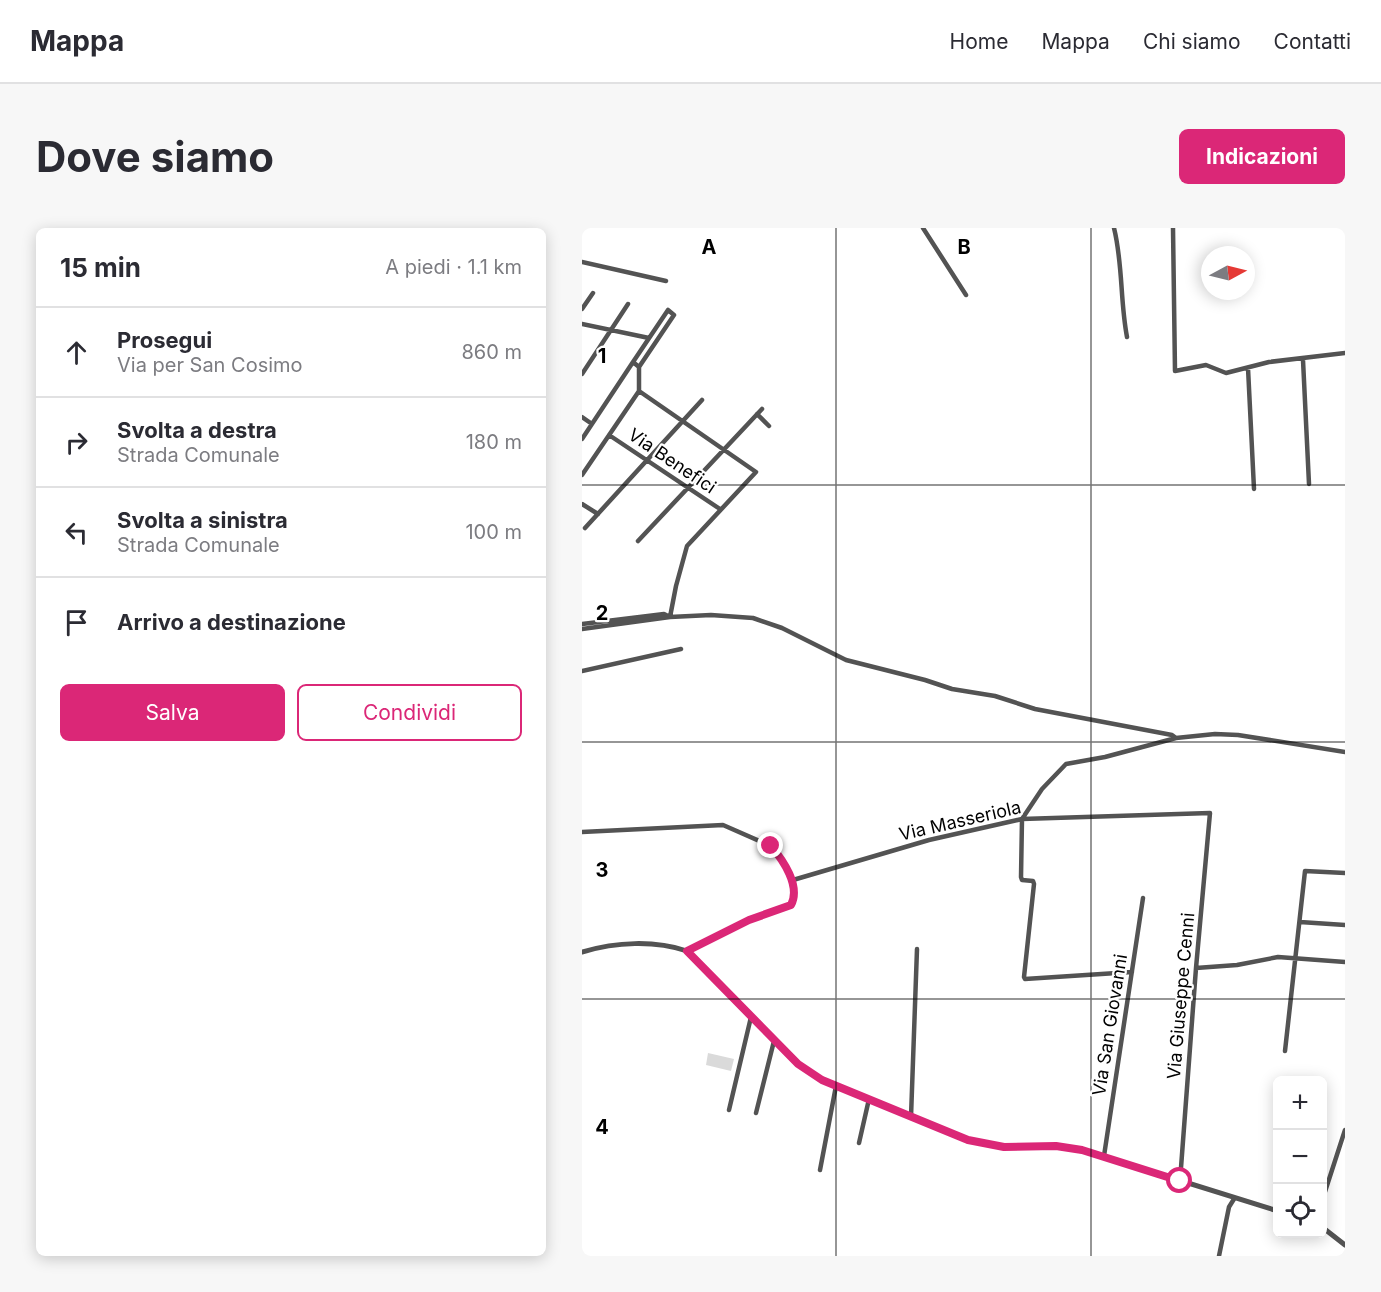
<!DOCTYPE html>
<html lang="it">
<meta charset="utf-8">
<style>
:root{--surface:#fff;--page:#f7f7f7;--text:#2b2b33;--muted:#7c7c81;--line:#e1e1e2;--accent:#db2777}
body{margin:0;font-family:Inter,sans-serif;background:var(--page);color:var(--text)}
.controls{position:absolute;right:18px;bottom:18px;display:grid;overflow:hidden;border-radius:9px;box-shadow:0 3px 15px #0003}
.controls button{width:54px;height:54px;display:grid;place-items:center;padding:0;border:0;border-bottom:2px solid var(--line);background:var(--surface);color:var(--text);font:30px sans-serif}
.compass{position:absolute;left:619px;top:18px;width:54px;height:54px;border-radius:50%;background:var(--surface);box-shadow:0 3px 15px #0003;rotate:83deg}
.stop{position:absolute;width:18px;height:18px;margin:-14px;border:4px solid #db2777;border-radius:50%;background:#fff}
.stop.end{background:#db2777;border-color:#fff;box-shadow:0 2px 6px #0008}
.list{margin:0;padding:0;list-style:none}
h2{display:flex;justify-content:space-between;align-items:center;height:78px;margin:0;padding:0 24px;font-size:26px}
h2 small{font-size:20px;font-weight:400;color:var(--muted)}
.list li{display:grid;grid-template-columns:39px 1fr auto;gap:18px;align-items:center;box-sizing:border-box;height:90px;padding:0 24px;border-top:2px solid var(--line)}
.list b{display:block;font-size:22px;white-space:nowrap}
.list p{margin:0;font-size:20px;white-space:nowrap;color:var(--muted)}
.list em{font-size:20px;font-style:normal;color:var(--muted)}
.actions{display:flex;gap:12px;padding:18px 24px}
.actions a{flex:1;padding:14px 0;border:2px solid var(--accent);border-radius:9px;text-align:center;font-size:21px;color:var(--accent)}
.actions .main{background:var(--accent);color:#fff}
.icon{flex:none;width:33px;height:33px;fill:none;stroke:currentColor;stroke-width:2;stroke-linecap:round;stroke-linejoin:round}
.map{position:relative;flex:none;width:763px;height:1028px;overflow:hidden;border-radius:9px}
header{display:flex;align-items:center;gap:36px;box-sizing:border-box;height:84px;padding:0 30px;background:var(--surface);border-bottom:2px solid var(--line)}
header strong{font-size:28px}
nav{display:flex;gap:33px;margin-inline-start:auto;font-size:21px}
.intro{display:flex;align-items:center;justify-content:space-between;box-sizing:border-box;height:144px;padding:0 36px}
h1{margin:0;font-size:42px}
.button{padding:15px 27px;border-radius:9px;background:var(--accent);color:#fff;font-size:21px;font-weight:700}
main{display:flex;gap:36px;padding:0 36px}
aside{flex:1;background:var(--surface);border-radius:9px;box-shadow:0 3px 15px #0003}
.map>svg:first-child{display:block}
.green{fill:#dadada}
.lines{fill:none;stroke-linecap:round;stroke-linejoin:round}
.minor{stroke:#535353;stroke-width:4.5}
.tertiary{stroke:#535353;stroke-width:5}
.route{stroke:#db2777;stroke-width:8}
.grid{fill:none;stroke:#000;stroke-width:1.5;stroke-opacity:0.55}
.labels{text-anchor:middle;stroke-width:4.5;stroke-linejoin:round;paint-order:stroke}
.street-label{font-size:18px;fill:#000;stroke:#fff}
.grid-label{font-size:20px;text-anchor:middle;font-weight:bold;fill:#000;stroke:#fff;stroke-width:4.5;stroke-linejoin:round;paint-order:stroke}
</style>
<header>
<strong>Mappa</strong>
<nav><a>Home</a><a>Mappa</a><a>Chi siamo</a><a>Contatti</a></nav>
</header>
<div class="intro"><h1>Dove siamo</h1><a class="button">Indicazioni</a></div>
<main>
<aside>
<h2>15 min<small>A piedi · 1.1 km</small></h2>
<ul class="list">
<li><svg class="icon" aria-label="ahead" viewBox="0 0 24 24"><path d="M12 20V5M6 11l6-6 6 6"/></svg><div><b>Prosegui</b><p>Via per San Cosimo</p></div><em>860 m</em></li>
<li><svg class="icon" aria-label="right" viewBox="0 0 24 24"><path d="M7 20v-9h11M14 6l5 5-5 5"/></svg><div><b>Svolta a destra</b><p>Strada Comunale</p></div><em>180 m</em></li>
<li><svg class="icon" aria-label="left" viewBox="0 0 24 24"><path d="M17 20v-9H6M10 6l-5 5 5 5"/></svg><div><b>Svolta a sinistra</b><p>Strada Comunale</p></div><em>100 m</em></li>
<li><svg class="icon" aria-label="arrive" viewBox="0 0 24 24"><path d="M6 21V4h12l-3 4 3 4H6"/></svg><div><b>Arrivo a destinazione</b></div></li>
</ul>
<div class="actions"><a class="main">Salva</a><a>Condividi</a></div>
</aside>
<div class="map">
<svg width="763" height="1028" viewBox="0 0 763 1028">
<rect width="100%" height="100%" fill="#fff"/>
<!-- green -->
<path class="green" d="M126,825L152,831L149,843L124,837Z"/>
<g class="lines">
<!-- minor -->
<path class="minor" d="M341,0L384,67
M532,0C541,36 538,73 545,109
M591,0L593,143L624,137L644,145L687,134L763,125
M0,34L84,53
M0,81L11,65
M0,96L67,110
M721,132L727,256
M666,140L672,261
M0,146L46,76
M57,163L174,244L105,318L94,358L88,389L129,387L171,390L200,400L264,432L343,452L370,461L413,468L453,481L590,507L594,510
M175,186L187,198
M0,189L10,196
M27,207L138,281
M0,211L51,134
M0,247L57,163V139L92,87L86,82L51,134L57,139
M0,276L16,286
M3,300L120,172
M56,313L180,181
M0,396L82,386L88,389L0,401
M0,443L99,421
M0,604L141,597L191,619L211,652L212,672L209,677L167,692L105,723
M211,652L347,612L440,591L628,585L614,740L598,953
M718,694L763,697
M614,740L655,737L696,729L763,734
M550,744L443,751L442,749L452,656L451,653L440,652L439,649L440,591L460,561L484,536L523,529L594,510L633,506L656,507L763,524
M703,823L723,643L763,645
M147,882L169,789
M174,885L192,813
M329,889L335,721
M277,915L287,871
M522,928L561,670
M238,942L254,858
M740,973L763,902
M637,1028L647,979L652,971"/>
<!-- tertiary -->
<path class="tertiary" d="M0,724C34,714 72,712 105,723L217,836L240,852L386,912L422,919H474L500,922L696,983
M740,999L763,1017"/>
</g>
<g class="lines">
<!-- route -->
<path class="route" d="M189,618C201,632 219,658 209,677L167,692L105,723L216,836L240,852L386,912L422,919L474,918L500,922L598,953"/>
</g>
<!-- grid -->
<path class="grid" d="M254,0V1028M509,0V1028M0,257H763M0,514H763M0,771H763"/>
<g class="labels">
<!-- street labels -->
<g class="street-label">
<text transform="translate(90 233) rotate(34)" y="6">Via Benefici</text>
<text transform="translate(378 593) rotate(-13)" y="6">Via Masseriola</text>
<text transform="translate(599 768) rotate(-85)" y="6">Via Giuseppe Cenni</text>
<text transform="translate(528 797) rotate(-81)" y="6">Via San Giovanni</text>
</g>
</g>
<g class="grid-label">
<text x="127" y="26">A</text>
<text x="382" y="26">B</text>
<text x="20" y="135">1</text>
<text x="20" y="392">2</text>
<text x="20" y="649">3</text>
<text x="20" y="906">4</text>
</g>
</svg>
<div class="controls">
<button>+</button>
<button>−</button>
<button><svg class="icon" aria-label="locate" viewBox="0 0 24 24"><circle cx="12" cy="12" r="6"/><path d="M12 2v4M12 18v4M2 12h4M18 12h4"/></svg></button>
</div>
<svg class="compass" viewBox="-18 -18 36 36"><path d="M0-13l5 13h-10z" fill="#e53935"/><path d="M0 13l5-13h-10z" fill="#7c7c81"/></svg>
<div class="stop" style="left:598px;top:953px"></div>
<div class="stop end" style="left:189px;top:618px"></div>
</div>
</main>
